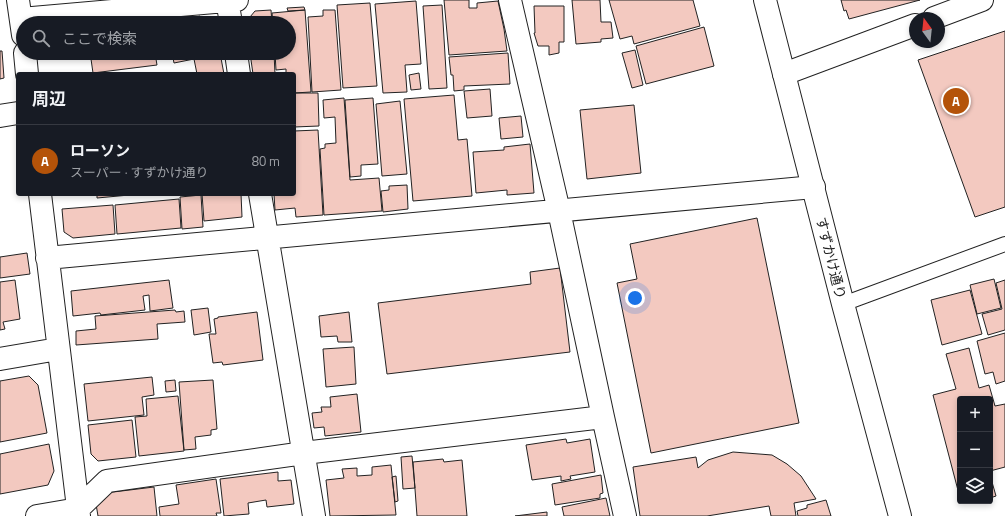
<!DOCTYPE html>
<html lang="ja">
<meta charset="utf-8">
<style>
:root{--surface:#171b24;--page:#20242c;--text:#f1f3f6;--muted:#9ea1a6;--line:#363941;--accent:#b45309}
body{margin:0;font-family:"Titillium Web","Noto Sans JP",sans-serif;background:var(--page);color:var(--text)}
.controls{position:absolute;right:12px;bottom:12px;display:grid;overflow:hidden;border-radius:4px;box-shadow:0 2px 6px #0003}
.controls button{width:36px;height:36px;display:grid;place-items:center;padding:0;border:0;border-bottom:1px solid var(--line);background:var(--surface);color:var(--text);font:20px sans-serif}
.compass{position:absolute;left:909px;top:12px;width:36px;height:36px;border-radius:50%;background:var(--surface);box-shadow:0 2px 6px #0003;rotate:345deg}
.you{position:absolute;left:635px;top:298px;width:14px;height:14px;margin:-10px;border:3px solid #fff;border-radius:50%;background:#1a73e8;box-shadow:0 0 0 6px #1a73e833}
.badge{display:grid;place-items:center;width:26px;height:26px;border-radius:50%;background:var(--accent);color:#fff;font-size:13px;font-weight:700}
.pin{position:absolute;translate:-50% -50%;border:2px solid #fff;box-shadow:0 1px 4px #0006}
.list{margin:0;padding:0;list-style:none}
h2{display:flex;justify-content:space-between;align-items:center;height:52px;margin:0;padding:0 16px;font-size:17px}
h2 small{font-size:13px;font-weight:400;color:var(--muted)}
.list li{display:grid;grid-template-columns:26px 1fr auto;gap:12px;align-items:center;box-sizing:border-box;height:72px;padding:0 16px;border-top:1px solid var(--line)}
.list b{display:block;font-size:15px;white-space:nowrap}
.list p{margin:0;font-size:13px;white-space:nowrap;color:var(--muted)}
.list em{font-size:13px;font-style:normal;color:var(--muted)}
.icon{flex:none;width:22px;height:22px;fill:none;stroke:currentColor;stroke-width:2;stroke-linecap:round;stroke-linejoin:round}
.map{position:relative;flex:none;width:1005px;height:516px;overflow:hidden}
.search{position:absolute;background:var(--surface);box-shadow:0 2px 6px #0003;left:16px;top:16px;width:280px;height:44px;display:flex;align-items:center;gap:10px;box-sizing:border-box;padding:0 14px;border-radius:22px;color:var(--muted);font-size:15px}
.panel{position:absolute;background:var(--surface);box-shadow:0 2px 6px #0003;left:16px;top:72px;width:280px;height:124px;border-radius:4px}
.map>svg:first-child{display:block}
.building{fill:#f3c9c0;stroke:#222}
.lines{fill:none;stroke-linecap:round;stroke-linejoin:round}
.lane-casing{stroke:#222;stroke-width:16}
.street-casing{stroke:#222;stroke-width:24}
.secondary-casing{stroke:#222;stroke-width:24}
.lane{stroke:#fff;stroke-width:14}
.street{stroke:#fff;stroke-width:22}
.secondary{stroke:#fff;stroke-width:22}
.labels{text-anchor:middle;stroke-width:3;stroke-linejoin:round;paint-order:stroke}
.street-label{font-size:14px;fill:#222;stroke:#fff}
</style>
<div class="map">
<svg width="1005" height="516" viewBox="0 0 1005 516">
<rect width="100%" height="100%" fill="#fff"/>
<!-- building -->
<path class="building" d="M444,0H469V8H477V3L498,1L504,29L507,51L449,55Z
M572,0H600L601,22H611L613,38L601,39V42L576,44Z
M609,0H693L700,26L634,44L632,36L620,39Z
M841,0H920L849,19L846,10L844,11Z
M416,1L421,64L405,65L407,92L383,93L375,4Z
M370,3L377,86L343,88L337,5Z
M442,5L447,88L429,89L423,6Z
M534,6H564V42H559V53L549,55V46H538L534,33H535Z
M304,7L305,10L288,11L287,8Z
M271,10L272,23H245L255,11Z
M305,10L311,92L294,93V74H286V69L276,70L275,53H289V23H273L272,13Z
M323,10H335L341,90L312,92L308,17L323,16Z
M200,16L201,21L188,23L187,19Z
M161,19L162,23H126Z
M704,27L714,66L646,84L636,46Z
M1005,31V207L975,217L918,60Z
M635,50L643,85L632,88L622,53Z
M0,51H2L4,78L0,79Z
M42,53H85V54L43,59Z
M107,53H155L157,65L93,73L91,59L107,57Z
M172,53H220L224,74H197L194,59L174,63Z
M250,53H274L275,74H253Z
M508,53L510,84L464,86V90L454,91L453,75H451L449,57Z
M419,73L421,89L411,90L409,75Z
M490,89L492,116L467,118L464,91Z
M294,93H318L319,126L294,127Z
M454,95L458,140L467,139L472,196L413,201L404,99Z
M344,98L350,180L379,178L382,211L324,215L320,149L325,148V144L336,143L335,117L324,118L323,100Z
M373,98L378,164L361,165V176L350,177L345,100Z
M400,101L407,174L382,176L376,104Z
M634,105L641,173L587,179L580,110Z
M521,116L523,137L501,139L499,118Z
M318,130L323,215L296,217L295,208L275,210L274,194H294V131Z
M530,144L534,193L507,195V190L476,193L473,152L504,150V147Z
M407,185L408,209L383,212L381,191L389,190V186Z
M97,194H140L97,198Z
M202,194H241L242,217L204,221Z
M201,195L203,227L182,229L180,197Z
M179,199L181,228L117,234L115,205Z
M113,205L115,234L73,238L64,232L62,209Z
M757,218L799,423L651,453L617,283L637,279L630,244Z
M27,253L30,274L0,278V257Z
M560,268L570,352L387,374L378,303L531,284L530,272Z
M994,279L1001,308L977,314L970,285Z
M15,280L20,319L3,322L5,329L0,330V282Z
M169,280L173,308L150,311L149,295L143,296L145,310L101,315L100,313L73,316L71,291Z
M1005,280V330L988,335L982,314L1002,309L996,283Z
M970,290L982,334L942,345L931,300Z
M208,308L211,332L194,335L191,310Z
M175,310L176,312L184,311L185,322L157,324L158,339L76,345V331L96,329L95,316Z
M257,312L263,360L223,365L222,362L213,363L209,334H216L214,319L218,318V317Z
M349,312L352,342H338L337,336L321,337L319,316Z
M1005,333V381L996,384L993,372L985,374L977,341Z
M354,347L356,384L326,387L323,349Z
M969,348L979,388L989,385L995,406L1005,404V467L990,471V399H960V498L933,395L956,389L946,354Z
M29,376L38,385L47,433L0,442V381Z
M152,377L154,395L142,397L144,415L88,421L84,384Z
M175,380L176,391L166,392L165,381Z
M213,380L217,429L211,430V435L195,437L196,449L184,450L179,382Z
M357,394L361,432L325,436L324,427L314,428L312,413L322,412L321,407H331L330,397Z
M178,396L184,451L139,456L135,417L147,416L146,399Z
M132,420L136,457L98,461L91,454L88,425Z
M566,439L567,443L590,439L595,472L570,476L571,479L561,481V476L532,480L526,445Z
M49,444L54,471L48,485L0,494V454Z
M733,452L772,455L787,464L801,476L816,499L794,503L796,516H771L769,506L707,516H640L633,467L696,457L698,468L708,460Z
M412,456L415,488L403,489L401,457Z
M443,459L444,462L462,460L467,516H417L413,462Z
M391,465L396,515L330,516L326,480L344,478L342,469L357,468V476L372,475V467Z
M278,472V481L291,480L294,504L267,507L266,500L248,503L249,514L224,516L220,479Z
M601,475L603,493L600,494V498L555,505L552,484Z
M990,475L996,496L990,498Z
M396,476L398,501L395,502L392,477Z
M216,479L221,513H216L217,516H160L159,507L179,504L176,485Z
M154,487L157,516H98L96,504L105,493Z
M606,498L610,516H564L562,507Z
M826,500L831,516H798L797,511L807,508V505Z
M547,512V516H515Z"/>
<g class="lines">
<!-- lane casing -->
<g class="lane-casing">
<path id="lane" d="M843,304L1005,244"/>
</g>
<!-- street casing -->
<g class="street-casing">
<path id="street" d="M18,0L23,35
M227,0L231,23
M510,0L559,211L603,417L625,516
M934,18L982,0
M21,19L237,0
M25,53L27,74
M236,53L239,74
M784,74L915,25
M0,116L18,113
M40,194L79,516
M260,194L314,516
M47,258L814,187
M0,359L58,349
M37,516L78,509L107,481L304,453L603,417"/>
</g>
<!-- secondary casing -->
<g class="secondary-casing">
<path id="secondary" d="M765,0L843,304L900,516"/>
</g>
<!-- lane -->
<use href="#lane" class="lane"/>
<!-- street -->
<use href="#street" class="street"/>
<!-- secondary -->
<use href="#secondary" class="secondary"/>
</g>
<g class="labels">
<!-- street labels -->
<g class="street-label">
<text transform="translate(831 258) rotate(76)" y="5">すずかけ通り</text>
</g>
</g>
</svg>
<div class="controls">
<button>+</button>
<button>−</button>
<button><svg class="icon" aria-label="layers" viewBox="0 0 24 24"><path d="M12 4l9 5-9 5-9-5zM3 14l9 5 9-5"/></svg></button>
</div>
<svg class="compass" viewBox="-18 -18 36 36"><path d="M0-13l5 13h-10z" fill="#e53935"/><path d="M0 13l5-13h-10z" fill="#9ea1a6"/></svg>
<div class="you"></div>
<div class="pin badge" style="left:956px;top:101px">A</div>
<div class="search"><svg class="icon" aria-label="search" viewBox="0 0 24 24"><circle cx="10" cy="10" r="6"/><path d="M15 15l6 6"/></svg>ここで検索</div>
<section class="panel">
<h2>周辺<small></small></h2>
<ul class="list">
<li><span class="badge">A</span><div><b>ローソン</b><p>スーパー · すずかけ通り</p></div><em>80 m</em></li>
</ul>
</section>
</div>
